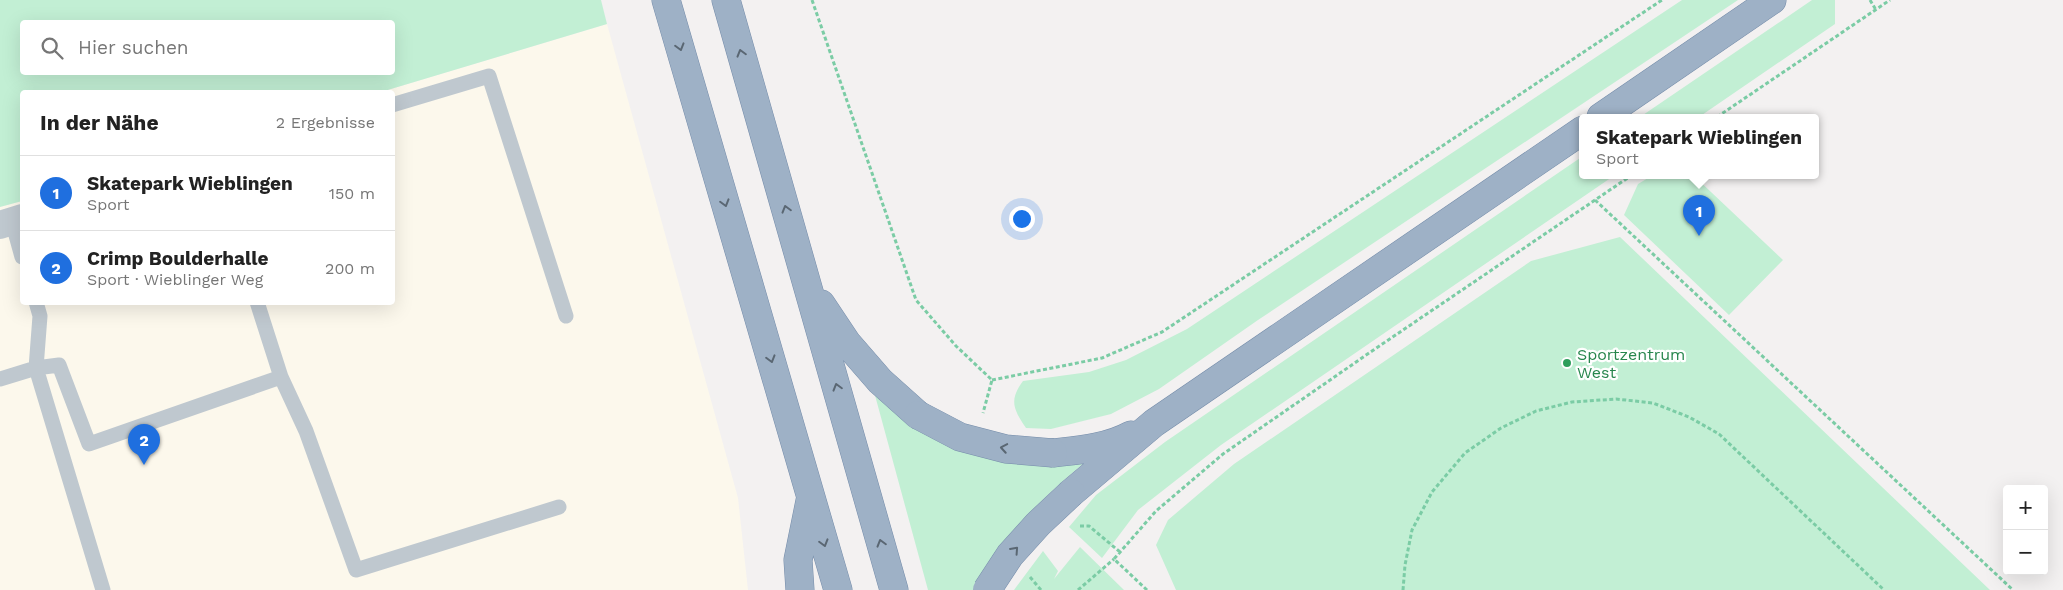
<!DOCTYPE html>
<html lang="de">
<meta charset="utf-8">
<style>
:root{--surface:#fff;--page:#f6f6f6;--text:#222;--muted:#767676;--line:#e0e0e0;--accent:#1f6fdf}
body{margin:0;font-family:"Work Sans",sans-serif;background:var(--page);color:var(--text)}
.controls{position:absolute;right:15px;bottom:15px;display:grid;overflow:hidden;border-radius:5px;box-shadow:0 5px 20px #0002}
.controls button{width:45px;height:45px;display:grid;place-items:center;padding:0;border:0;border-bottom:1px solid var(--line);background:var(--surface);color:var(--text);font:25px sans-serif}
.you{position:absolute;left:1021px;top:218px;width:18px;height:18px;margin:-12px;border:4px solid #fff;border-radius:50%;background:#1a73e8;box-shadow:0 0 0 8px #1a73e833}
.badge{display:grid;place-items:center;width:32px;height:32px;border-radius:50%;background:var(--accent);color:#fff;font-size:16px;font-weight:700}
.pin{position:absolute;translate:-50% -41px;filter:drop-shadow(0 1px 2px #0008)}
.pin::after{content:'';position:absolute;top:26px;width:18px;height:15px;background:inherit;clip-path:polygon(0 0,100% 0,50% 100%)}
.popup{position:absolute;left:1579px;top:114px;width:240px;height:65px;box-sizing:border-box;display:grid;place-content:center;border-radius:5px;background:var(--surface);filter:drop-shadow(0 1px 4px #0005);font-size:16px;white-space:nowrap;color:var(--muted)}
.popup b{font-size:19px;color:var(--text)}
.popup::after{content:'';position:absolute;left:50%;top:100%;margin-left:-10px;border:10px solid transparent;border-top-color:var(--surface)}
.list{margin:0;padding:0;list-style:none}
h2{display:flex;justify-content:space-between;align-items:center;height:65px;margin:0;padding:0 20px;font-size:21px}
h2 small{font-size:16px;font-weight:400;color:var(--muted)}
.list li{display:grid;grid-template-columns:32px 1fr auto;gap:15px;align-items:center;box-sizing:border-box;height:75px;padding:0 20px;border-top:1px solid var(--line)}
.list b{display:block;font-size:19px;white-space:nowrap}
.list p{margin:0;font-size:16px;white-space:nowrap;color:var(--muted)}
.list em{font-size:16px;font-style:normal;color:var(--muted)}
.icon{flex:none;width:28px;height:28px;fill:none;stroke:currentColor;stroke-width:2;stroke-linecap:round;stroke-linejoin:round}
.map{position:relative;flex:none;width:2063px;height:590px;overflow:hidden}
.search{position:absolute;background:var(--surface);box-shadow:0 5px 20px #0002;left:20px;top:20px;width:375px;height:55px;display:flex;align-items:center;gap:12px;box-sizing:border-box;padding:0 18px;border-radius:5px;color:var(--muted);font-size:19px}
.panel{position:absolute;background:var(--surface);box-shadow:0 5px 20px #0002;left:20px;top:90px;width:375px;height:215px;border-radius:5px}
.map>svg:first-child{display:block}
.commercial{fill:#fcf8ec}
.green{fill:#c2efd4;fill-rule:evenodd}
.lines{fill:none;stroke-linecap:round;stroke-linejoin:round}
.trunk-casing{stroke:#768daa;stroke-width:29}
.path{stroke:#7bcca5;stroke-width:3;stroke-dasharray:4 2.5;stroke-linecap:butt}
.service{stroke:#bfc8cf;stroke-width:15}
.minor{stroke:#bfc8cf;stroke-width:28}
.trunk{stroke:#9eb1c6;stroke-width:28}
.trunk-bridge-casing{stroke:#768daa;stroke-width:29;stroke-linecap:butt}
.trunk-bridge{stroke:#9eb1c6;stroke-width:28}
.oneway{stroke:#5a6773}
.leisure-dot{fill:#2e9e5b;stroke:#fff;stroke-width:2}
.labels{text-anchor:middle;stroke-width:4.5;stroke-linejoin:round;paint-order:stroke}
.leisure-label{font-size:16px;fill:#27864d;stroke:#fff;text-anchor:start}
</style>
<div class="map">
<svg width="2063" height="590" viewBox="0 0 2063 590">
<rect width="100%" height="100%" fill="#f3f1f1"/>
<!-- commercial -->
<path class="commercial" d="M607,24L738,498L748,590H0V207L22,201V302H392V92H381Z"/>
<!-- green -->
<path class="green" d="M0,0H601L607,24L381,92H22V201L0,207ZM22,22H392V72H22Z
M1682,0H1738L1258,320L1159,389L1111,414L1051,429L1026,428C1013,409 1009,400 1023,381L1089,372L1126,360L1187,329Z
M1812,0H1835V24L1699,117H1640Z
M1583,156V175H1615L1221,445L1138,510L1102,558L1069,527L1096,495L1165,442Z
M1653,175H1693L1783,260L1729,315L1624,215L1638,184Z
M1620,237L1990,590H1176L1156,545L1168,520L1234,464L1531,261Z
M873,388L910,421L1090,458C1054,488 1019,519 992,559C986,568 981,580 976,590H928Z
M1080,547L1124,590H1014L1043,551L1058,571L1054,579Z"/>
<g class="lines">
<!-- trunk casing -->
<g class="trunk-casing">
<path id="trunk" d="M666,0L838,590
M726,0L894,590
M1601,117L1772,0
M821,304L847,343L880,381L918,415
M1053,453C1079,450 1107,448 1131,435
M1071,493L1154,423L1583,130
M800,590L798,560L810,501"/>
</g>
<!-- path -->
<path class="path" d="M812,0L916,300L956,346L992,380L983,413
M1870,0L1876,10
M1717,117L1890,0
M1595,200L2013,590
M992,380L1102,358L1162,332L1662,0
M1080,526H1089L1120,552
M1030,577L1041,590
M1078,590L1114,559
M1147,590L1114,559L1156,511L1223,454L1372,351L1632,175
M1403,590L1405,565L1412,530L1432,492L1465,453L1501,428L1536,411L1572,402L1616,399L1653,403L1689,417L1719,434L1884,590"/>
<!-- service -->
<path class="service" d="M392,105L489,76L566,316
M12,221L22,257
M36,302L40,316L36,368L103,590
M281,377L306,431L356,570L559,507
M0,379L36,368L59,365L89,444L281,377L257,302"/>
<!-- minor -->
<path class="minor" d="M0,225L22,218"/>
<!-- trunk -->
<use href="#trunk" class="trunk"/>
<!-- trunk-bridge casing -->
<g class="trunk-bridge-casing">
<path id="trunk-bridge" d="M918,415L960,437L1006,449L1053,453
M987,590L1010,555L1038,524L1071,493"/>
</g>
<!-- trunk-bridge -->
<use href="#trunk-bridge" class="trunk-bridge"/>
</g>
<!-- one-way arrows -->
<defs><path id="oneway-chevron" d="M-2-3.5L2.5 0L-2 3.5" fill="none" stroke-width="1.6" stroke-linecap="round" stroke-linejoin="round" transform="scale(1.25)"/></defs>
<g class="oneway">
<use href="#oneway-chevron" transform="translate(680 47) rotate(74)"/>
<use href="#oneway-chevron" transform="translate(741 53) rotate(-106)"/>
<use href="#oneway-chevron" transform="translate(725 203) rotate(74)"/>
<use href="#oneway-chevron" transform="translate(786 209) rotate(-106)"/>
<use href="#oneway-chevron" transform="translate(771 359) rotate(74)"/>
<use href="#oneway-chevron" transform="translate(837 387) rotate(-106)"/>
<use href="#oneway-chevron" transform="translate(1004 448) rotate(-170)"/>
<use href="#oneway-chevron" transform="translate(824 543) rotate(74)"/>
<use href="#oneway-chevron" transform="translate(881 543) rotate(-106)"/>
<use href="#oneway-chevron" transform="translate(1015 550) rotate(-48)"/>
</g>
<!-- markers -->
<circle class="leisure-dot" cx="1567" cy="363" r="5"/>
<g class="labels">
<!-- leisure labels -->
<g class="leisure-label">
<text x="1577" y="360">Sportzentrum<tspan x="1577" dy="18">West</tspan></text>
</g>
</g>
</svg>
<div class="controls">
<button>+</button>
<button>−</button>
</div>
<div class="you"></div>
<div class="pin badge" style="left:1699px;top:236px">1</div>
<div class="popup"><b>Skatepark Wieblingen</b>Sport</div>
<div class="pin badge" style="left:144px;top:465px">2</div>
<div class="search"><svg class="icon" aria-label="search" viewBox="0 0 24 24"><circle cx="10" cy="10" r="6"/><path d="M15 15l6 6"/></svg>Hier suchen</div>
<section class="panel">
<h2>In der Nähe<small>2 Ergebnisse</small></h2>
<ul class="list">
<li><span class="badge">1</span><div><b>Skatepark Wieblingen</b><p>Sport</p></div><em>150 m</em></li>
<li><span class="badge">2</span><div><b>Crimp Boulderhalle</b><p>Sport · Wieblinger Weg</p></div><em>200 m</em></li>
</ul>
</section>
</div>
